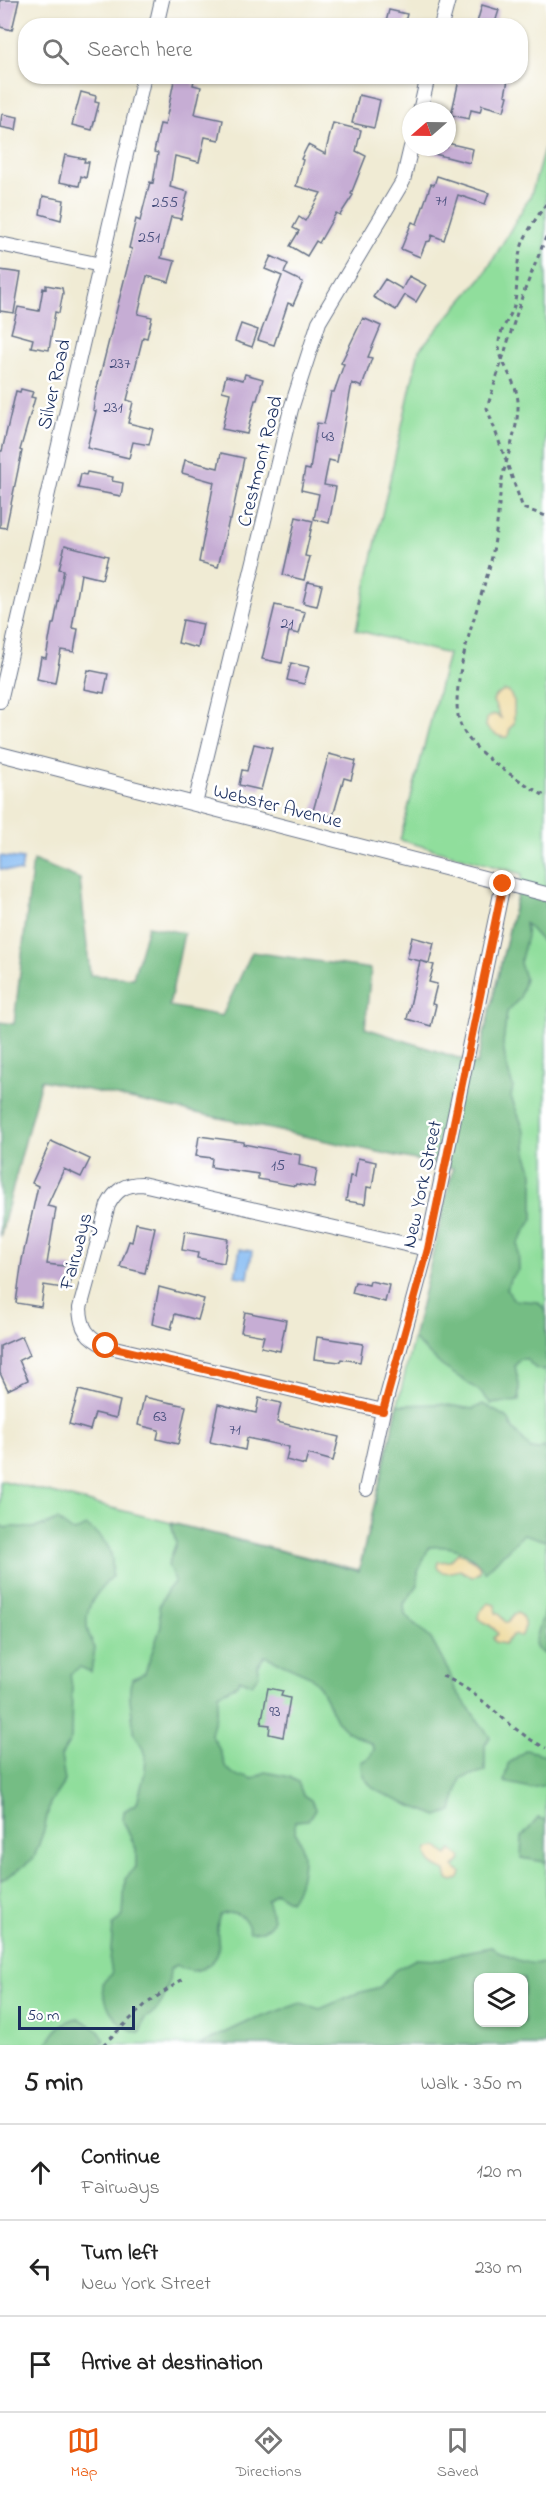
<!DOCTYPE html>
<meta charset="utf-8">
<style>
:root{--surface:#fff;--page:#f6f6f6;--text:#222;--muted:#767676;--line:#e0e0e0;--accent:#ea580c}
body{margin:0;font-family:"Indie Flower",sans-serif;background:var(--page);color:var(--text)}
.controls{position:absolute;right:18px;bottom:18px;display:grid;overflow:hidden;border-radius:12px;box-shadow:0 2px 4px #0004}
.controls button{width:54px;height:54px;display:grid;place-items:center;padding:0;border:0;border-bottom:2px solid var(--line);background:var(--surface);color:var(--text);font:30px sans-serif}
.compass{position:absolute;left:402px;top:102px;width:54px;height:54px;border-radius:50%;background:var(--surface);box-shadow:0 2px 4px #0004;rotate:250deg}
.scale{position:absolute;left:18px;bottom:15px;width:117px;box-sizing:border-box;padding-left:6px;border:3px solid #1b2f5e;border-top:0;font-size:16px;line-height:21px;white-space:nowrap;color:#1b2f5e;-webkit-text-stroke:4px #fff;paint-order:stroke}
.stop{position:absolute;width:18px;height:18px;margin:-14px;border:4px solid #ea580c;border-radius:50%;background:#fff}
.stop.end{background:#ea580c;border-color:#fff;box-shadow:0 2px 6px #0008}
.list{margin:0;padding:0;list-style:none}
h2{display:flex;justify-content:space-between;align-items:center;height:78px;margin:0;padding:0 24px;font-size:26px}
h2 small{font-size:20px;font-weight:400;color:var(--muted)}
.list li{display:grid;grid-template-columns:39px 1fr auto;gap:18px;align-items:center;box-sizing:border-box;height:96px;padding:0 24px;border-top:2px solid var(--line)}
.list b{display:block;font-size:22px;white-space:nowrap}
.list p{margin:0;font-size:20px;white-space:nowrap;color:var(--muted)}
.list em{font-size:20px;font-style:normal;color:var(--muted)}
.icon{flex:none;width:33px;height:33px;fill:none;stroke:currentColor;stroke-width:2;stroke-linecap:round;stroke-linejoin:round}
.map{position:relative;flex:none;width:546px;height:2045px;overflow:hidden}
.search{position:absolute;background:var(--surface);box-shadow:0 2px 4px #0004;left:18px;right:18px;top:18px;height:66px;display:flex;align-items:center;gap:15px;box-sizing:border-box;padding:0 21px;border-radius:24px;color:var(--muted);font-size:22px}
.sheet{height:366px;background:var(--surface)}
nav{display:flex;justify-content:space-around;align-items:center;box-sizing:border-box;height:84px;border-top:2px solid var(--line);background:var(--surface);font-size:16px;color:var(--muted)}
nav a{display:grid;justify-items:center;gap:3px}
nav .on{color:var(--accent)}
.map>svg:first-child{display:block}
.green{fill:#90de9c;stroke:#56867d;stroke-width:1.5;fill-rule:evenodd}
.forest{fill:#74bd84;stroke:#487671;stroke-width:1.5;fill-rule:evenodd}
.sand{fill:#eeda9e;stroke:#84847e;stroke-width:1.5}
.water{fill:#83baf3;stroke:#4f74a8;stroke-width:1.5}
.building{fill:#c6add4}
.lines{fill:none;stroke-linecap:round;stroke-linejoin:round}
.street-casing{stroke:#667187;stroke-width:16}
.path{stroke:#667187;stroke-width:3;stroke-dasharray:4.5 4.5;stroke-linecap:butt}
.street{stroke:#fff;stroke-width:14}
.route{stroke:#ea580c;stroke-width:8}
.labels{text-anchor:middle;stroke-width:5;stroke-linejoin:round;paint-order:stroke}
.number-label{font-size:16px;fill:#464e7c}
.street-label{font-size:20px;fill:#1b2f5e;stroke:#fff}
</style>
<div class="map">
<svg width="546" height="2045" viewBox="0 0 546 2045">
<rect width="100%" height="100%" fill="#fff"/>
<filter id="ink" filterUnits="userSpaceOnUse"><feTurbulence type="fractalNoise" baseFrequency=".0167" numOctaves="2"/><feDisplacementMap in="SourceGraphic" scale="12" xChannelSelector="R" yChannelSelector="G"/><feConvolveMatrix kernelMatrix="1 2 1 2 8 2 1 2 1" color-interpolation-filters="sRGB"/></filter>
<filter id="wash" filterUnits="userSpaceOnUse"><feTurbulence type="fractalNoise" baseFrequency=".008" numOctaves="4" result="noise"/><feDisplacementMap in="SourceGraphic" scale="24" xChannelSelector="R" yChannelSelector="G"/><feGaussianBlur stdDeviation="1.35" result="paint"/><feColorMatrix in="noise" values="0 0 0 0 0 0 0 0 0 0 0 0 0 0 0 0 0 1.4 0 .05"/><feComposite in="paint" operator="in"/></filter>
<g filter="url(#wash)">
<rect width="100%" height="100%" fill="#f0ebd4"/>
<!-- green -->
<path class="green" d="M546,143V2045H0V1480L359,1570L522,874L400,840L448,654L356,630L419,350L484,275L531,195ZM478,1978H524V2022H478Z"/>
<!-- forest -->
<path class="forest" d="M33,860L80,879L90,975L133,978L148,926L184,933L169,1006L222,1016L252,952L371,969L365,1028L477,1064L518,893L546,901V946L525,923L527,936L520,963L525,978L520,998L507,1012L503,1044L506,1064L513,1087L511,1097L525,1132L527,1155L533,1173V1219L518,1243L519,1270L510,1279L507,1290L514,1300L538,1302L546,1311V1368L543,1371L535,1368L526,1359H520L515,1366L519,1384V1401L491,1404L481,1392L442,1366L413,1339L453,1168L41,1080L0,1237V1022L14,1024Z
M441,1404L473,1409L483,1404L508,1418L513,1429L531,1449L539,1450L543,1447L546,1449V1541L524,1534L485,1572C472,1552 453,1544 429,1547L418,1572V1585L404,1604L405,1615L431,1639L450,1674L455,1689L490,1737L485,1745V1771L461,1778L452,1811L438,1816C419,1808 377,1796 366,1780C361,1774 361,1769 361,1762L369,1758L374,1750L372,1744L347,1731L336,1720L320,1687L310,1676L265,1656L257,1666L259,1675L252,1684L239,1679L237,1685L218,1694C219,1709 214,1720 211,1735L218,1746L226,1768L238,1777L245,1776L253,1779L265,1772L290,1777L298,1782L303,1795L311,1800L315,1809L308,1820L295,1821C293,1832 300,1839 302,1849C305,1864 300,1889 290,1901L275,1892L267,1900L273,1919L270,1926L261,1931L250,1932C246,1915 236,1909 220,1915C210,1936 232,1953 203,1968C193,1973 186,1971 177,1965L170,1969C169,1988 164,2009 145,2018L140,2033C115,2027 105,2008 102,1983L112,1974L110,1962L113,1925L123,1916L125,1879L136,1867V1849L123,1821L124,1811L137,1803C144,1773 154,1759 133,1732C134,1712 126,1696 132,1679L145,1673L161,1626L159,1606L167,1591L175,1581L168,1565L176,1543L171,1523L359,1571L398,1405Z
M57,1520L73,1532L87,1526C109,1542 114,1550 112,1577C89,1599 78,1619 95,1648L91,1672L80,1667L70,1674L72,1687L71,1739L61,1756L65,1781L50,1803L44,1830L34,1858L17,1871L0,1881V1524L5,1528C14,1525 19,1528 29,1528C39,1528 48,1524 57,1520Z
M546,1604V1655L537,1649L535,1643Z
M526,1750L546,1755V1785L530,1788L504,1782L508,1764Z
M538,1818L546,1820V1862L521,1858L522,1837Z
M491,1947C508,1957 526,1966 546,1963V2045H199L250,2021L301,2003L320,2009L355,1994L380,1987L395,1970L416,1959L441,1960L465,1952ZM478,1978H524V2022H478Z
M78,2018C89,2024 100,2028 104,2041L97,2045H47C53,2032 63,2021 78,2018Z"/>
<!-- sand -->
<path class="sand" d="M504,691L509,692L514,701V724L510,728L508,737C500,739 492,732 486,727L487,718L494,714L501,718L493,701L495,696Z
M458,1553C467,1557 480,1560 480,1572L472,1577L460,1570C452,1572 442,1576 437,1567L438,1562L450,1561Z
M488,1603L495,1605L496,1613L499,1614L505,1622H508L512,1616L517,1613C526,1616 526,1630 521,1636L513,1635L504,1644L495,1642L493,1638L498,1634C493,1625 486,1624 478,1618L479,1613Z
M438,1847L447,1855L451,1850L461,1857L460,1861L454,1867L461,1873L459,1879L453,1881L448,1879L446,1871C437,1867 428,1864 427,1852L429,1848Z"/>
<!-- water -->
<path class="water" d="M0,856L23,859L21,872L0,869Z
M240,1249L252,1251L248,1278L235,1276Z"/>
<g id="blocks">
<!-- building -->
<path class="building" d="M0,0H19L12,30L0,27Z
M482,5L499,10L494,26H476Z
M389,10L407,14L404,26H385Z
M175,76L194,80L193,85L201,87L195,114L223,120L219,140L205,137L199,162L175,156L170,187L188,192L181,219L171,217L161,258L175,261L169,282L147,276L138,314L152,317L147,338L143,337L127,400L133,402L128,423L153,429L149,445L133,442L129,458L87,448L96,411L93,410L97,388L132,249L129,248L136,219L140,221L150,182L153,183L158,153L154,152L160,124L165,125Z
M460,76H493L508,80L505,95L508,96L504,111L482,105L480,112L471,110L469,119L451,115Z
M81,92L96,96L95,102L99,103L92,130L72,125Z
M359,95L380,100L374,128L352,123Z
M2,114L18,117L16,130L0,127Z
M333,123L361,130L356,151L366,156L351,194L353,195L340,215L336,213L319,243L316,241L307,256L290,246L299,231L293,228L299,217L305,221L321,193L296,186L303,160L301,159L308,145L325,154Z
M447,143L473,149L470,163L419,150L447,147Z
M65,155L85,159L84,162H89L86,178L81,176L79,186L59,182Z
M437,176L489,193L485,204L458,195L444,240L432,235L430,241L426,242L420,257L401,249L412,222L417,224L431,184L434,185Z
M43,196L64,200L61,220L40,214Z
M271,256L288,264L284,273L303,282L293,305L288,303L274,345L258,340L282,276L265,269Z
M0,270L21,273L14,313L0,311Z
M409,276L426,285L416,302L405,295L396,310L373,297L385,279L402,289Z
M46,285L62,288L63,293L59,313L55,312L49,350L31,347L33,339L11,333L18,307L39,311L43,288L46,289Z
M363,318L381,326L368,357L372,358L362,387L352,383L337,462L329,460L324,485L336,487L329,523L314,519L319,494L301,490L305,469L310,470L317,423L324,424L331,392H334L344,364L341,363Z
M241,324L258,330L252,347L235,341Z
M245,374L263,379L257,400H255L247,434L222,429L230,393L222,391L226,376L243,380Z
M21,389L33,392L31,397L35,398L20,450L22,451L6,528L0,527V451H2L16,391L20,392Z
M221,453L244,458L231,520H229L218,567L199,562L214,482L182,473L185,460L218,468Z
M87,472L113,477L112,481L123,483L121,496L78,488L81,474L86,475Z
M296,517L313,521L305,556L310,557L304,580L283,575Z
M65,545L108,556L102,579L81,574L72,628L78,629L74,652L61,650L55,683L37,679L41,657L46,658L52,624H54L64,570L59,569Z
M308,582L322,585L317,606L303,603Z
M275,605L305,612L299,634L289,632L282,663L262,659Z
M183,620L203,624L198,648L178,643Z
M291,663L309,667L304,684L287,680Z
M88,670L108,674L104,693L84,689Z
M254,744L272,748L261,790L239,785L242,770L247,771Z
M329,754L356,761L351,780L344,778L333,816L313,811Z
M412,937L434,943L429,963L407,958Z
M420,961L434,965L429,982L437,984L432,1004L436,1005L431,1026L407,1019Z
M199,1136L244,1142L243,1144L300,1155L299,1165L317,1169L314,1187L296,1184L295,1186L258,1179V1174L211,1167L212,1158L196,1156Z
M51,1141L90,1159L81,1177L64,1169L47,1206L56,1208L47,1264L72,1267L69,1289L44,1285L41,1307L16,1303L22,1260L38,1186L32,1183Z
M358,1158L376,1162L372,1188L367,1187L365,1204L346,1201L350,1176L355,1177Z
M136,1223L155,1227L145,1273L120,1267L129,1241L132,1242Z
M185,1231L228,1239L224,1263L197,1258L198,1253L182,1250Z
M370,1281L389,1285L385,1302L352,1293L355,1282L369,1285Z
M159,1287L204,1299L198,1320L175,1314L171,1329L152,1324Z
M245,1312L286,1320L280,1351L261,1347L264,1336L241,1332Z
M22,1336L30,1355L19,1360L28,1380L8,1390L0,1373V1346Z
M317,1337L363,1344L360,1362L341,1359L340,1362L314,1359Z
M79,1390L120,1401L116,1418L95,1413L90,1430L69,1424Z
M144,1397L186,1406L178,1444L157,1439L159,1430L138,1425Z
M259,1398L281,1403L277,1422L339,1437L333,1461L308,1454L305,1465L286,1460L289,1447L247,1438L245,1450L210,1442L218,1404L256,1413Z
M268,1688L283,1691L281,1696L290,1698L283,1737L269,1734L270,1725L261,1724Z"/>
</g>
</g>
<g filter="url(#ink)">
<use href="#blocks" fill-opacity="0" stroke="#667187" stroke-width="1.5"/>
<g class="lines">
<!-- street casing -->
<g class="street-casing">
<path id="street" d="M156,26L162,0
M441,26L448,0
M420,111L428,76
M0,244L101,265
M0,701L144,76
M0,754L546,894
M195,804L291,409L319,322L403,181L411,147
M383,1411L106,1346C87,1337 81,1329 80,1308L108,1205C116,1190 125,1184 142,1184L427,1249
M366,1489L383,1411L427,1249L503,884"/>
</g>
<!-- path -->
<path class="path" d="M546,204C535,220 523,236 519,256C516,272 518,290 514,306C510,319 499,330 499,344C499,365 520,383 518,408C517,432 507,456 502,479C498,508 497,537 490,565C480,603 449,682 459,720C467,752 520,780 546,797
M546,237L522,297L487,408L523,508L546,516
M442,1676C482,1691 507,1730 546,1748
M103,2045L146,2004L186,1977"/>
<!-- street -->
<use href="#street" class="street"/>
</g>
</g>
<g class="lines" filter="url(#ink)">
<!-- route -->
<path class="route" d="M106,1346L383,1411L428,1249L503,884"/>
</g>
<g class="labels">
<!-- number labels -->
<g class="number-label">
<text x="441" y="205">71</text>
<text x="165" y="207">255</text>
<text x="149" y="242">251</text>
<text x="120" y="368">237</text>
<text x="113" y="412">231</text>
<text x="328" y="441">43</text>
<text x="287" y="628">21</text>
<text x="278" y="1170">15</text>
<text x="160" y="1421">63</text>
<text x="235" y="1434">71</text>
<text x="275" y="1716">93</text>
</g>
<!-- street labels -->
<g class="street-label">
<text transform="translate(53 384) rotate(-77)" y="7">Silver Road</text>
<text transform="translate(259 461) rotate(-76)" y="7">Crestmont Road</text>
<text transform="translate(278 805) rotate(14)" y="7">Webster Avenue</text>
<text transform="translate(421 1184) rotate(-78)" y="7">New York Street</text>
<text transform="translate(75 1251) rotate(-75)" y="7">Fairways</text>
</g>
</g>
</svg>
<div class="controls">
<button><svg class="icon" aria-label="layers" viewBox="0 0 24 24"><path d="M12 4l9 5-9 5-9-5zM3 14l9 5 9-5"/></svg></button>
</div>
<svg class="compass" viewBox="-18 -18 36 36"><path d="M0-13l5 13h-10z" fill="#e53935"/><path d="M0 13l5-13h-10z" fill="#767676"/></svg>
<div class="scale">50 m</div>
<div class="stop" style="left:106px;top:1346px"></div>
<div class="stop end" style="left:503px;top:884px"></div>
<div class="search"><svg class="icon" aria-label="search" viewBox="0 0 24 24"><circle cx="10" cy="10" r="6"/><path d="M15 15l6 6"/></svg>Search here</div>
</div>
<section class="sheet">
<h2>5 min<small>Walk · 350 m</small></h2>
<ul class="list">
<li><svg class="icon" aria-label="ahead" viewBox="0 0 24 24"><path d="M12 20V5M6 11l6-6 6 6"/></svg><div><b>Continue</b><p>Fairways</p></div><em>120 m</em></li>
<li><svg class="icon" aria-label="left" viewBox="0 0 24 24"><path d="M17 20v-9H6M10 6l-5 5 5 5"/></svg><div><b>Turn left</b><p>New York Street</p></div><em>230 m</em></li>
<li><svg class="icon" aria-label="arrive" viewBox="0 0 24 24"><path d="M6 21V4h12l-3 4 3 4H6"/></svg><div><b>Arrive at destination</b></div></li>
</ul>
</section>
<nav>
<a class="on"><svg class="icon" aria-label="map" viewBox="0 0 24 24"><path d="M3 6l6-2 6 2 6-2v14l-6 2-6-2-6 2zM9 4v14M15 6v14"/></svg>Map</a>
<a><svg class="icon" aria-label="directions" viewBox="0 0 24 24"><path d="M12 3l9 9-9 9-9-9zM9 14v-3h6M13 9l2 2-2 2"/></svg>Directions</a>
<a><svg class="icon" aria-label="saved" viewBox="0 0 24 24"><path d="M7 4h10v16l-5-4-5 4z"/></svg>Saved</a>
</nav>
